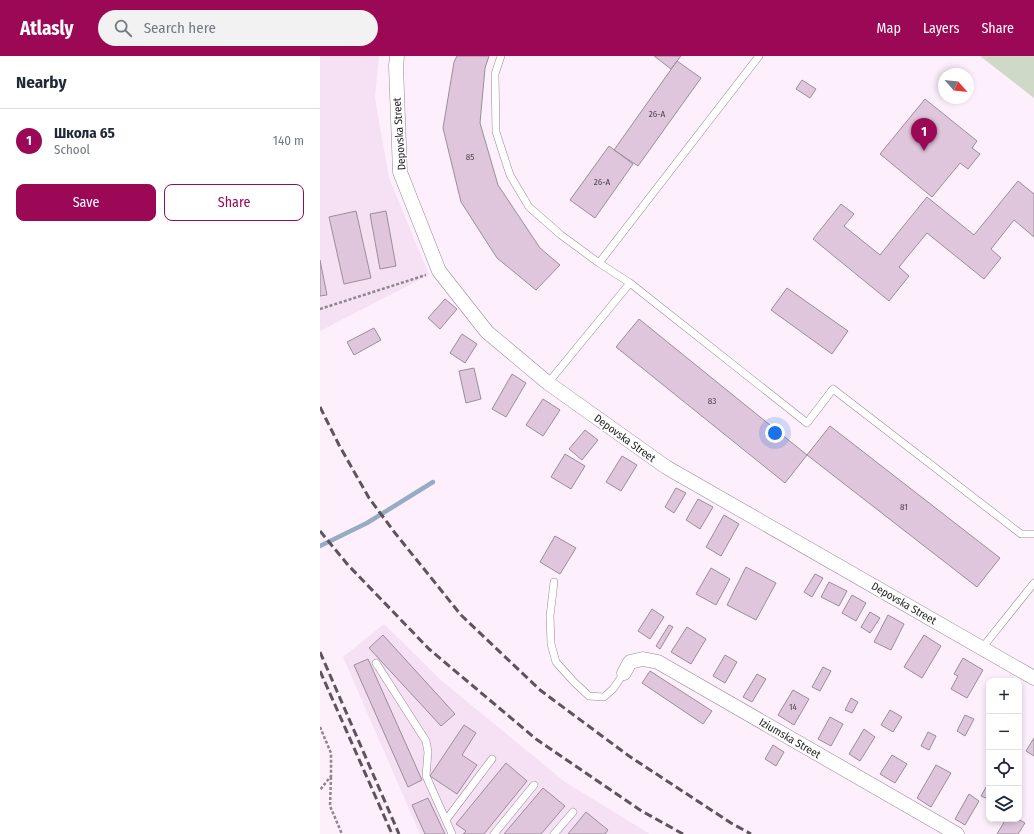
<!DOCTYPE html>
<meta charset="utf-8">
<style>
:root{--surface:#fff;--page:#f2f2f3;--text:#1f2937;--muted:#747a83;--line:#e0e1e3;--accent:#9b0856}
body{margin:0;font-family:"Fira Sans Condensed",sans-serif;background:var(--page);color:var(--text)}
.controls{position:absolute;right:12px;bottom:12px;display:grid;overflow:hidden;border-radius:8px;box-shadow:0 2px 6px #0003}
.controls button{width:36px;height:36px;display:grid;place-items:center;padding:0;border:0;border-bottom:1px solid var(--line);background:var(--surface);color:var(--text);font:20px sans-serif}
.compass{position:absolute;left:618px;top:12px;width:36px;height:36px;border-radius:50%;background:var(--surface);box-shadow:0 2px 6px #0003;rotate:117deg}
.you{position:absolute;left:455px;top:377px;width:14px;height:14px;margin:-10px;border:3px solid #fff;border-radius:50%;background:#1a73e8;box-shadow:0 0 0 6px #1a73e833}
.badge{display:grid;place-items:center;width:26px;height:26px;border-radius:50%;background:var(--accent);color:#fff;font-size:13px;font-weight:700}
.pin{position:absolute;translate:-50% -33px;filter:drop-shadow(0 1px 2px #0008)}
.pin::after{content:'';position:absolute;top:21px;width:14px;height:12px;background:inherit;clip-path:polygon(0 0,100% 0,50% 100%)}
.list{margin:0;padding:0;list-style:none}
h2{display:flex;justify-content:space-between;align-items:center;height:52px;margin:0;padding:0 16px;font-size:17px}
h2 small{font-size:13px;font-weight:400;color:var(--muted)}
.list li{display:grid;grid-template-columns:26px 1fr auto;gap:12px;align-items:center;box-sizing:border-box;height:64px;padding:0 16px;border-top:1px solid var(--line)}
.list b{display:block;font-size:15px;white-space:nowrap}
.list p{margin:0;font-size:13px;white-space:nowrap;color:var(--muted)}
.list em{font-size:13px;font-style:normal;color:var(--muted)}
.actions{display:flex;gap:8px;padding:12px 16px}
.actions a{flex:1;padding:9px 0;border:1px solid var(--accent);border-radius:8px;text-align:center;font-size:14px;color:var(--accent)}
.actions .main{background:var(--accent);color:#fff}
.icon{flex:none;width:22px;height:22px;fill:none;stroke:currentColor;stroke-width:2;stroke-linecap:round;stroke-linejoin:round}
.map{position:relative;flex:none;width:714px;height:778px;overflow:hidden}
header{display:flex;align-items:center;gap:24px;box-sizing:border-box;height:56px;padding:0 20px;background:var(--accent);color:#fff}
header strong{font-size:19px}
nav{display:flex;gap:22px;margin-inline-start:auto;font-size:14px}
.search{width:280px;height:36px;background:var(--page);display:flex;align-items:center;gap:10px;box-sizing:border-box;padding:0 14px;border-radius:22px;color:var(--muted);font-size:15px}
main{display:flex}
aside{flex:1;background:var(--surface)}
.map>svg:first-child{display:block}
.built{fill:#f5e1f3}
.green{fill:#ced9c8}
.lines{fill:none;stroke-linecap:round;stroke-linejoin:round}
.stream{stroke:#97acc3;stroke-width:4.5}
.building{fill:#dfc6dc;stroke:#9a8e99}
.service-casing{stroke:#968995;stroke-width:8}
.minor-casing{stroke:#968995;stroke-width:15}
.path{stroke:#8f858e;stroke-width:2.5;stroke-dasharray:3 2;stroke-linecap:butt}
.service{stroke:#fff;stroke-width:7}
.minor{stroke:#fff;stroke-width:14}
.rail{stroke:#5c555b;stroke-width:3;stroke-dasharray:8 4;stroke-linecap:butt}
.labels{text-anchor:middle;stroke-width:3;stroke-linejoin:round;paint-order:stroke}
.number-label{font-size:9px;fill:#50464f}
.street-label{font-size:11px;fill:#211c20;stroke:#fff}
</style>
<header>
<strong>Atlasly</strong>
<div class="search"><svg class="icon" aria-label="search" viewBox="0 0 24 24"><circle cx="10" cy="10" r="6"/><path d="M15 15l6 6"/></svg>Search here</div>
<nav><a>Map</a><a>Layers</a><a>Share</a></nav>
</header>
<main>
<aside>
<h2>Nearby<small></small></h2>
<ul class="list">
<li><span class="badge">1</span><div><b>Школа 65</b><p>School</p></div><em>140 m</em></li>
</ul>
<div class="actions"><a class="main">Save</a><a>Share</a></div>
</aside>
<div class="map">
<svg width="714" height="778" viewBox="0 0 714 778">
<rect width="100%" height="100%" fill="#fdeffc"/>
<!-- built -->
<path class="built" d="M0,0H59L55,42L69,122L109,219L0,275Z
M64,568L122,625L245,726L330,778H100L23,601Z"/>
<!-- green -->
<path class="green" d="M660,0H714V42Z"/>
<g class="lines">
<!-- stream -->
<path class="stream" d="M0,490L47,467L113,426"/>
</g>
<!-- building -->
<path class="building" d="M137,0H169L165,12L160,67L178,129L220,192L240,209L216,234L177,202L141,146L123,72L134,6Z
M334,0H361L351,13Z
M357,5L381,22L318,110L294,94Z
M482,24L496,33L490,42L476,33Z
M605,43L657,85L652,92L660,98L648,113L640,107L612,141L560,98Z
M289,90L313,108L275,162L250,144Z
M698,125L714,138V181L694,164L671,193L681,202L664,223L607,177L579,211L589,220L569,245L493,183L521,148L534,158L524,170L560,199L607,141L654,179Z
M36,155L51,222L24,228L9,161Z
M66,155L76,210L60,213L50,158Z
M0,204L7,239L0,240Z
M467,232L528,275L512,298L451,254Z
M125,243L137,253L120,273L108,262Z
M319,263L487,399L465,427L296,291Z
M54,272L61,284L34,299L27,286Z
M142,278L157,288L145,307L130,297Z
M154,312L161,343L146,347L139,315Z
M192,318L206,327L186,361L172,353Z
M223,343L240,354L223,380L206,369Z
M510,370L680,502L657,531L487,399Z
M265,374L278,384L262,404L249,393Z
M245,398L265,410L251,433L231,421Z
M302,400L317,409L301,435L286,426Z
M356,432L366,437L354,457L345,451Z
M378,443L393,451L380,473L366,464Z
M404,459L419,468L401,500L386,491Z
M235,480L256,492L240,518L220,506Z
M426,511L456,527L436,564L407,549Z
M391,512L410,523L396,549L376,538Z
M495,518L503,522L492,541L484,536Z
M509,526L527,535L519,550L501,541Z
M532,539L546,547L536,565L522,557Z
M332,553L344,561L330,583L318,575Z
M550,556L560,562L550,577L541,571Z
M568,559L584,568L571,594L554,586Z
M349,569L353,571L340,593L336,590Z
M367,571L386,583L371,608L351,596Z
M63,579L135,658L121,670L49,592Z
M604,579L621,590L602,622L584,611Z
M405,599L417,606L405,627L393,620Z
M643,602L663,614L647,642L631,633L638,620L634,618Z
M48,603L102,724L88,731L34,609Z
M503,611L511,615L500,635L492,631Z
M330,615L392,655L383,668L322,627Z
M437,618L446,623L432,646L423,641Z
M473,634L489,643L474,669L458,659Z
M531,642L538,646L532,657L525,654Z
M570,654L582,661L573,676L561,669Z
M645,659L654,663L645,680L637,675Z
M510,661L523,668L511,690L498,683Z
M144,669L156,677L142,699L157,709L137,738L110,720Z
M544,673L555,681L540,705L529,698Z
M608,676L616,680L609,694L601,690Z
M714,682V700L706,695Z
M453,689L464,696L456,710L445,703Z
M572,699L587,708L575,727L560,718Z
M186,707L207,725L164,778H143L146,775L136,768Z
M616,709L631,717L611,751L597,742Z
M669,726V741L668,743L661,740Z
M223,732L245,750L221,778H184Z
M649,738L659,745L645,769L635,763Z
M108,742L125,778H105L92,749Z
M266,756L288,774L285,778H248Z
M686,763H698L705,767L698,778H677Z"/>
<g class="lines">
<!-- service casing -->
<g class="service-casing">
<path id="service" d="M181,0L175,18L176,76L190,119L209,151L241,179L279,207
M310,227L487,367L513,333L701,478H714
M228,327L310,227L279,207L439,0
M234,526L230,560L231,588L236,606L254,626L269,640L284,641L293,633L304,617
M662,592L714,527
M56,607L106,685L108,696L106,720L132,778
M126,764L172,703
M174,778L214,729
M234,778L253,756"/>
</g>
<!-- minor casing -->
<g class="minor-casing">
<path id="minor" d="M77,0L76,10L80,116L119,215L167,276L228,327L346,411L714,622
M304,617L310,606L323,603L338,606L637,778"/>
</g>
<!-- path -->
<path class="path" d="M0,253L106,219
M0,671L11,697V720L0,734
M11,721L10,750L22,778"/>
<!-- service -->
<use href="#service" class="service"/>
<!-- minor -->
<use href="#minor" class="minor"/>
<!-- rail -->
<path class="rail" d="M0,351L19,389L49,442L75,477L141,559L220,634L309,700L411,767L431,778
M0,475L28,509L109,593L216,683L320,754L363,778
M0,596L79,778
M0,615L72,778"/>
</g>
<g class="labels">
<!-- number labels -->
<g class="number-label">
<text x="337" y="61">26-А</text>
<text x="150" y="104">85</text>
<text x="282" y="129">26-А</text>
<text x="392" y="348">83</text>
<text x="584" y="454">81</text>
<text x="473" y="654">14</text>
</g>
<!-- street labels -->
<g class="street-label">
<text transform="translate(79 78) rotate(-94)" y="4">Depovska Street</text>
<text transform="translate(305 382) rotate(36)" y="4">Depovska Street</text>
<text transform="translate(584 547) rotate(30)" y="4">Depovska Street</text>
<text transform="translate(470 682) rotate(30)" y="4">Iziumska Street</text>
</g>
</g>
</svg>
<div class="controls">
<button>+</button>
<button>−</button>
<button><svg class="icon" aria-label="locate" viewBox="0 0 24 24"><circle cx="12" cy="12" r="6"/><path d="M12 2v4M12 18v4M2 12h4M18 12h4"/></svg></button>
<button><svg class="icon" aria-label="layers" viewBox="0 0 24 24"><path d="M12 4l9 5-9 5-9-5zM3 14l9 5 9-5"/></svg></button>
</div>
<svg class="compass" viewBox="-18 -18 36 36"><path d="M0-13l5 13h-10z" fill="#e53935"/><path d="M0 13l5-13h-10z" fill="#747a83"/></svg>
<div class="you"></div>
<div class="pin badge" style="left:604px;top:95px">1</div>
</div>
</main>
